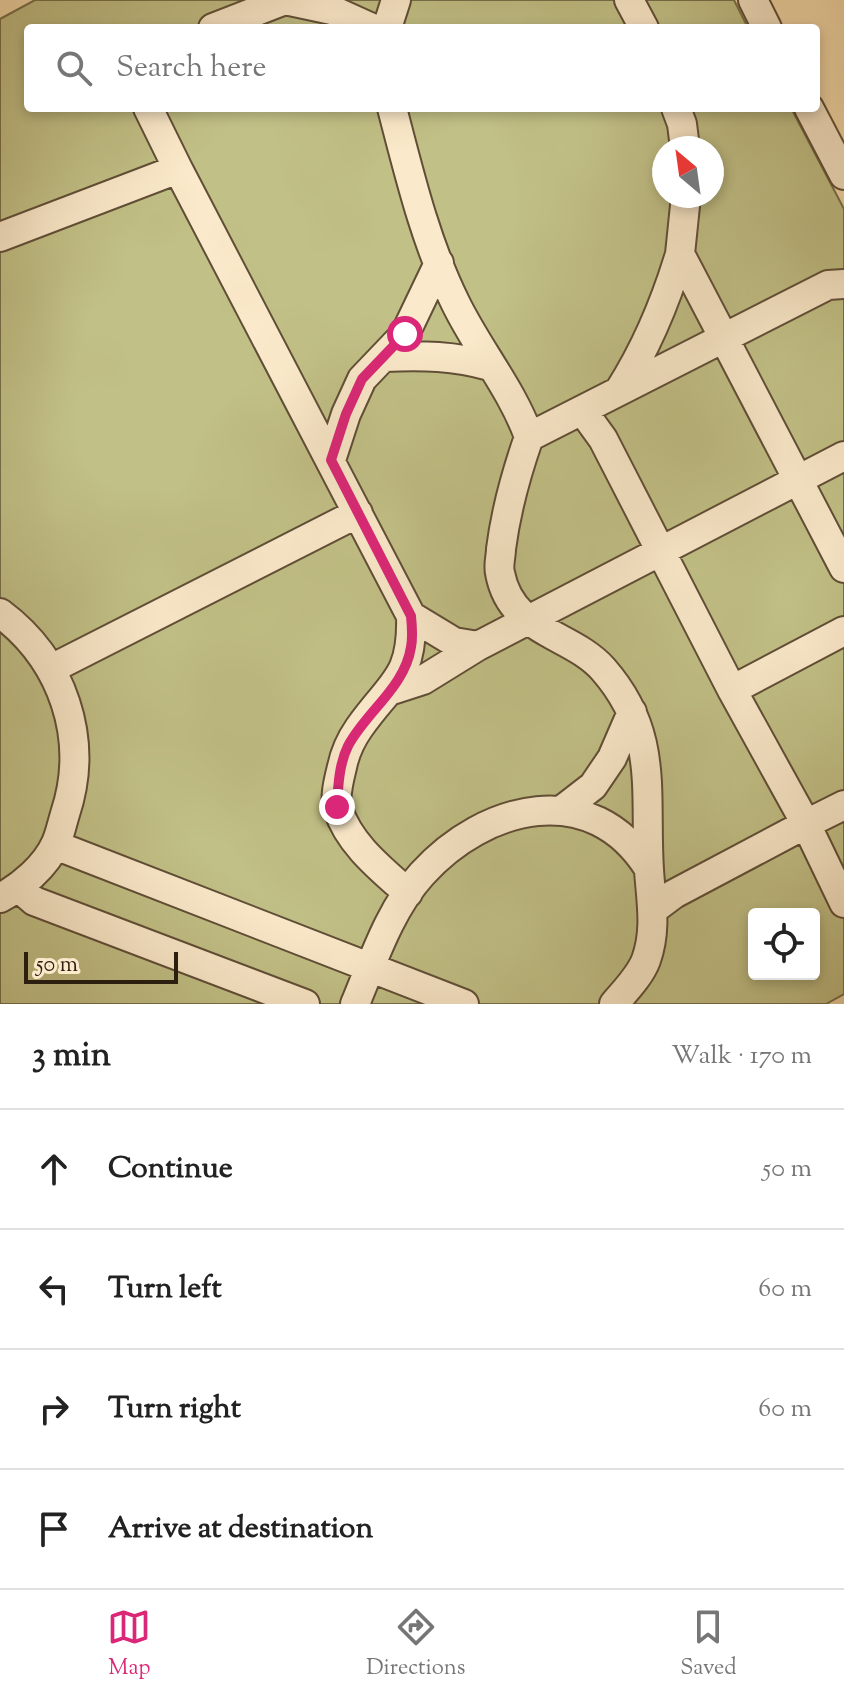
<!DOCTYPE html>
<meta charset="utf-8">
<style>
:root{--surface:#fff;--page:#f2f2f2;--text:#222;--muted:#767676;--line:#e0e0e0;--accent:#db2777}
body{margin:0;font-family:"Sorts Mill Goudy",serif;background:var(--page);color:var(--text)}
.controls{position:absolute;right:24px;bottom:24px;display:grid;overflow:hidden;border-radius:8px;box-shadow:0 4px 12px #0003}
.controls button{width:72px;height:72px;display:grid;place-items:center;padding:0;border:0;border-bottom:2px solid var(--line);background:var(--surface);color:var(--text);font:40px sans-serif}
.compass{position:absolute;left:652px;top:136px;width:72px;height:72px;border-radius:50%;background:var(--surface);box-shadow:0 4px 12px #0003;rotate:331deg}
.scale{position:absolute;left:24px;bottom:20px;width:154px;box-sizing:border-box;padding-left:8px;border:4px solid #2d1f10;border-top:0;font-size:22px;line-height:28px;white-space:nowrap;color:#2d1f10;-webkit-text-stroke:6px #fae9ca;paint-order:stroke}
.stop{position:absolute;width:24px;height:24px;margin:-18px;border:6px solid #db2777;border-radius:50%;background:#fff}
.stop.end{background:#db2777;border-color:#fff;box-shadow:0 2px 8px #0008}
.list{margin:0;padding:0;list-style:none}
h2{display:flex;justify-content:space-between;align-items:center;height:104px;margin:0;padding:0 32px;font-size:34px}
h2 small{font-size:26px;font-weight:400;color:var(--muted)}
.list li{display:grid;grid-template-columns:52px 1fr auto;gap:24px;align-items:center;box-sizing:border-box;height:120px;padding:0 32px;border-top:2px solid var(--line)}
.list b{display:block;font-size:30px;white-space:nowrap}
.list em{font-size:26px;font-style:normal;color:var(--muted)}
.icon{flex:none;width:44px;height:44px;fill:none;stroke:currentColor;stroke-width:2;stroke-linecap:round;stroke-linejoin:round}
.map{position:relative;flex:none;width:844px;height:1004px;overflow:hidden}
.search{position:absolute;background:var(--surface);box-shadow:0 4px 12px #0003;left:24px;right:24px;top:24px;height:88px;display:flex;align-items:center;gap:20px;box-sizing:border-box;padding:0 28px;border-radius:8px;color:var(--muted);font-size:30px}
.sheet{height:584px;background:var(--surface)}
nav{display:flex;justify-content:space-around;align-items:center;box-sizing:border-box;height:112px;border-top:2px solid var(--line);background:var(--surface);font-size:22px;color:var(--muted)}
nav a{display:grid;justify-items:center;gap:4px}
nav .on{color:var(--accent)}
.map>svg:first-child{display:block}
.green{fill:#c1c086;stroke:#77704b;stroke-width:2;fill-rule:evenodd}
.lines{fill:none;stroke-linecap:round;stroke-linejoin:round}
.minor-casing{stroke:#604e37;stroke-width:32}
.minor{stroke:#fae9ca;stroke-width:28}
.route{stroke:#db2777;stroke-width:10}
</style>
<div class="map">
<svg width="844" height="1004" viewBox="0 0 844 1004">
<rect width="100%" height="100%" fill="#f7ddad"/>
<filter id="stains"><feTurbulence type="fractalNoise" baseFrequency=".0025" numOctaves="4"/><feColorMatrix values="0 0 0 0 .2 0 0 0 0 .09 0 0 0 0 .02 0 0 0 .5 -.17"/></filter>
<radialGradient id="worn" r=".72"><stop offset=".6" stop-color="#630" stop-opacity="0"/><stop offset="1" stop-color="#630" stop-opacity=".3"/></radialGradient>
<!-- green -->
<path class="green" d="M35,0H734L748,28H28V108H791L844,209V994L826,1004H0V19ZM664,148H712V196H664ZM754,914H814V974H754Z"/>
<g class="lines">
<!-- minor casing -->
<g class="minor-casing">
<path id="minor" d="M285,0L332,10L372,28
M629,0L644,28
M753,0L767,28
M213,28L285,0
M387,28L396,0
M148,108L178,169
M392,108C409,173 425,241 455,302C477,348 512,389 529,437
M676,108L682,124L685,148
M809,108L844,175
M686,196L680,254L844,568
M0,237L178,169L411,616L454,642L478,646L844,456
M385,357C422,355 455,356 490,366
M619,391C647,347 665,304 680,254
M582,410L603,439L732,690L806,824L844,805
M331,460L346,414L362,379L405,334L439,263
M0,613C63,660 90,739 65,814C62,824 60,834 56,843C46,866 21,887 0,898
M51,669L358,513
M732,690L844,631
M389,691L423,680L478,646
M562,810L593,786L612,758L632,712
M55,845L464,1004
M19,888L34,901L305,1004
M408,893C381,869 349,844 338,809C334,798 339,779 342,767C345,752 350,741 359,728C391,682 413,679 411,616
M654,909L674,894L806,824L844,903
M355,1004C373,961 390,909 422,874C484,805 592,777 649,869
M614,1004C625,991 640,976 646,960C657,929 651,901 649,870C644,792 660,734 603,669C571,633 511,633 500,573C498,566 501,556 501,549C506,510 516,474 529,437L828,285L844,284"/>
</g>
<!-- minor -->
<use href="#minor" class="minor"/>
</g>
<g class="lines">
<!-- route -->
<path class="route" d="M337,807C338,787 339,764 348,746C366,712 405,687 411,647C413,637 412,626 411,616L331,460L346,414L362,379L405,334"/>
</g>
<rect width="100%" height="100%" filter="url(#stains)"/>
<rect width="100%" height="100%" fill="url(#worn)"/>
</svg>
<div class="controls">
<button><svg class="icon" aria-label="locate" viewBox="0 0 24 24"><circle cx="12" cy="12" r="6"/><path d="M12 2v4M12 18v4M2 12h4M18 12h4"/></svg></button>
</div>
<svg class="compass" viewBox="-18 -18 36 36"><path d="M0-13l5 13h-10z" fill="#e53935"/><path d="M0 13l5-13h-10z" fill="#767676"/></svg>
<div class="scale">50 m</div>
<div class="stop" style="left:405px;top:334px"></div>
<div class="stop end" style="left:337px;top:807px"></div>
<div class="search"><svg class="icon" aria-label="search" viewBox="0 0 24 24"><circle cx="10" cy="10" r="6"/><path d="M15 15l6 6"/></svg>Search here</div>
</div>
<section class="sheet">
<h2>3 min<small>Walk · 170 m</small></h2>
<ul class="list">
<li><svg class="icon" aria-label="ahead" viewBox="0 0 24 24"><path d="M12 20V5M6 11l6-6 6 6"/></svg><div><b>Continue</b></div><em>50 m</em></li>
<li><svg class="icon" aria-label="left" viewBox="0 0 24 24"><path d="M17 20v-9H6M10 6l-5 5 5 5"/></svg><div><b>Turn left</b></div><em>60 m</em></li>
<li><svg class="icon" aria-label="right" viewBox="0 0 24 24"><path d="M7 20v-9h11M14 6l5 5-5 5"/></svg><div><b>Turn right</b></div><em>60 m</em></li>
<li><svg class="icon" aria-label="arrive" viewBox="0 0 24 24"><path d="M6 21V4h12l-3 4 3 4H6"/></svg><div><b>Arrive at destination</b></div></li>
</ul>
</section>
<nav>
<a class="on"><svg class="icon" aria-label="map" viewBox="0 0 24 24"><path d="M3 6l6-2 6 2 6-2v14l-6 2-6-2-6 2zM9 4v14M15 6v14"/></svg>Map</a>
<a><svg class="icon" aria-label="directions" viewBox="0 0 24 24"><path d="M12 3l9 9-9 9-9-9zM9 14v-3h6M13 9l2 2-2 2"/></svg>Directions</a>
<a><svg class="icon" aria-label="saved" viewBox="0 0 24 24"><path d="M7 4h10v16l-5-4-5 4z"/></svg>Saved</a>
</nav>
